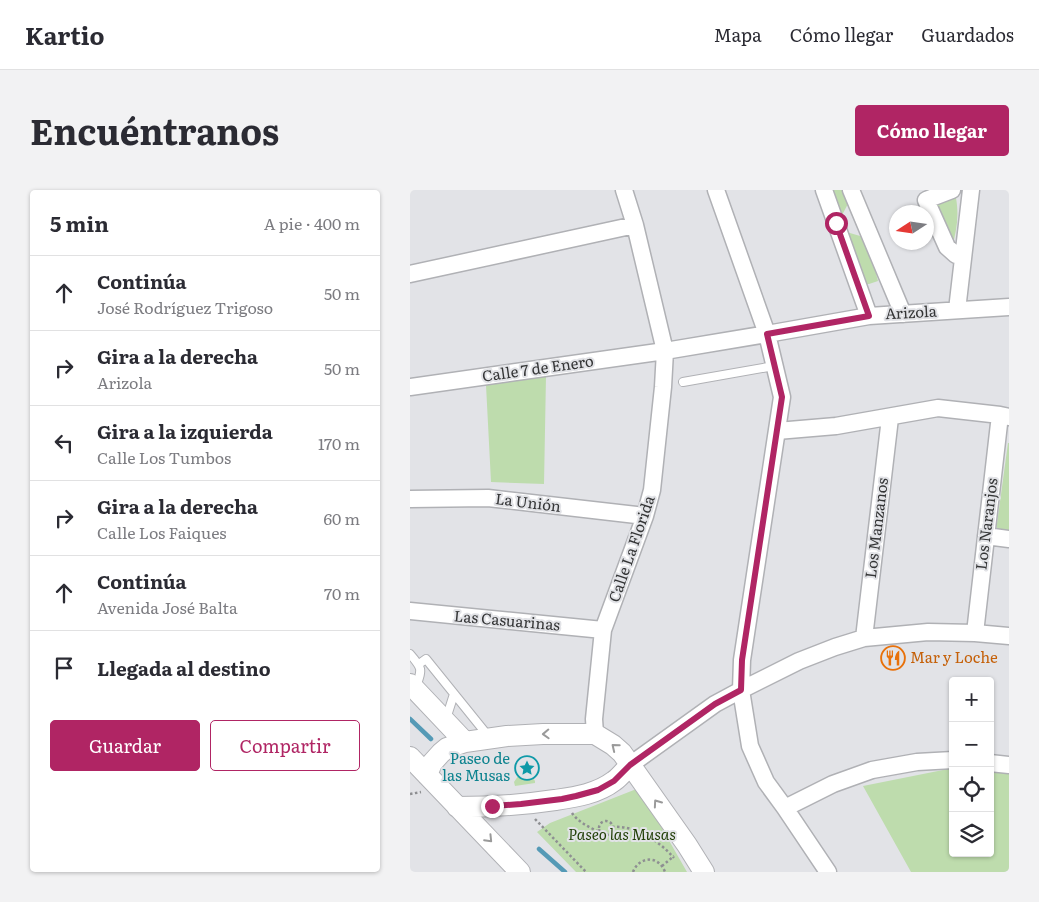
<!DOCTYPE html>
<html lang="es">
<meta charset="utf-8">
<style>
:root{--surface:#fff;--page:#f2f2f3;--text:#2b2b33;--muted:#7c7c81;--line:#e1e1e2;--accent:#b02564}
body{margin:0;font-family:Literata,serif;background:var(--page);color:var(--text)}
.controls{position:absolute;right:15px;bottom:15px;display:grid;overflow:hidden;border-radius:5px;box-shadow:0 1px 4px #0004}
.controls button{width:45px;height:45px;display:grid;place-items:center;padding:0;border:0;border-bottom:1px solid var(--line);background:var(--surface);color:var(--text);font:25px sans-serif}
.compass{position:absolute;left:479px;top:15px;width:45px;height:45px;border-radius:50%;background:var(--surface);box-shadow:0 1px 4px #0004;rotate:258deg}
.stop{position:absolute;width:15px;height:15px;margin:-11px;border:4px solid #b02564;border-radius:50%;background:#fff}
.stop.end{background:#b02564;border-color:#fff;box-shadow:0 1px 5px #0008}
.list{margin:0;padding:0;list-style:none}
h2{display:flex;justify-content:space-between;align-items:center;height:65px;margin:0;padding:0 20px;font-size:21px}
h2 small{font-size:16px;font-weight:400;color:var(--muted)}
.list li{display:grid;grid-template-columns:32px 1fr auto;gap:15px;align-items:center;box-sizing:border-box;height:75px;padding:0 20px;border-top:1px solid var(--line)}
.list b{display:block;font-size:19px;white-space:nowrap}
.list p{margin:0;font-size:16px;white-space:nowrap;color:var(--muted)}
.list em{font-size:16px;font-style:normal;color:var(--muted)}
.actions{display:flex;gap:10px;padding:15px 20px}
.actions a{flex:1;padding:11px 0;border:1px solid var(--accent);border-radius:5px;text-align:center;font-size:18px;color:var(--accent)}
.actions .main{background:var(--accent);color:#fff}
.icon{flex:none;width:28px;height:28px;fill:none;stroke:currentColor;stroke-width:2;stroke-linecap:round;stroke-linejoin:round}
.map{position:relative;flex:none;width:599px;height:682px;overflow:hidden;border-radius:5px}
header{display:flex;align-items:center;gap:30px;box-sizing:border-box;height:70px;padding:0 25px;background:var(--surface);border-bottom:1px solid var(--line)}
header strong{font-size:24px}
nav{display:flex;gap:28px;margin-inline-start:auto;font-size:18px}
.intro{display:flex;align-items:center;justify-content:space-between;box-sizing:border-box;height:120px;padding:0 30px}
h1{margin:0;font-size:35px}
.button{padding:12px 22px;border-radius:5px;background:var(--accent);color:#fff;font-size:18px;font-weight:700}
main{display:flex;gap:30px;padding:0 30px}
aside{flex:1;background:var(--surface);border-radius:5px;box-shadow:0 1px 4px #0004}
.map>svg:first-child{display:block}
.green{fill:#bedcad}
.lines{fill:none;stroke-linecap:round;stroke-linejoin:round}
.stream{stroke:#559ab6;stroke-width:4.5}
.service-casing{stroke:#b0b1b5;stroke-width:10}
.minor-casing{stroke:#b0b1b5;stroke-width:19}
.tertiary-casing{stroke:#b0b1b5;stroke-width:22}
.path{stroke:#8e8f92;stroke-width:2.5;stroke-dasharray:2.5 2.5;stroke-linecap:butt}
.service{stroke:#fff;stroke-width:8}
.minor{stroke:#fff;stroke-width:16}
.tertiary{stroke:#fff;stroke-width:20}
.oneway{stroke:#9a9a9a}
.route{stroke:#b02564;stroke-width:6}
.labels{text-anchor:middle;stroke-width:4;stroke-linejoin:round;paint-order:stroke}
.street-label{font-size:15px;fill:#343536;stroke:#e2e3e7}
.food-label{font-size:15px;fill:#c56008;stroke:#e2e3e7;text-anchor:start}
.culture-label{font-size:15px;fill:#0d838f;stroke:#e2e3e7;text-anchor:end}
.park-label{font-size:15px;font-style:italic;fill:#1f3d04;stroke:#e2e3e7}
</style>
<header>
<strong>Kartio</strong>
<nav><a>Mapa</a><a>Cómo llegar</a><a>Guardados</a></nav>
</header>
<div class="intro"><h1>Encuéntranos</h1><a class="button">Cómo llegar</a></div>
<main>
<aside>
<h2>5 min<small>A pie · 400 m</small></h2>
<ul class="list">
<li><svg class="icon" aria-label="ahead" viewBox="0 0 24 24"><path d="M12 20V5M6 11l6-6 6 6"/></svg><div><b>Continúa</b><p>José Rodríguez Trigoso</p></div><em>50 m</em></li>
<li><svg class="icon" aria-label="right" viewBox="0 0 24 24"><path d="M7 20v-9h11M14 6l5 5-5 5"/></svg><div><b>Gira a la derecha</b><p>Arizola</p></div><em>50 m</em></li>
<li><svg class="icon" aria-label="left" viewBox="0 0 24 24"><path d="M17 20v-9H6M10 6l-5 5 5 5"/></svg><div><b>Gira a la izquierda</b><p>Calle Los Tumbos</p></div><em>170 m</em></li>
<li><svg class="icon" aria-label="right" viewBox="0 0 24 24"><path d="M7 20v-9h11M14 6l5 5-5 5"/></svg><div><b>Gira a la derecha</b><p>Calle Los Faiques</p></div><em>60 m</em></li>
<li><svg class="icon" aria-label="ahead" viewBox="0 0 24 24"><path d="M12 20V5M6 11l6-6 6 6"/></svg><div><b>Continúa</b><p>Avenida José Balta</p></div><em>70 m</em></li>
<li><svg class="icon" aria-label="arrive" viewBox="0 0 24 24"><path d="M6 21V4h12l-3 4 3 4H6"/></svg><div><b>Llegada al destino</b></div></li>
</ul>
<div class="actions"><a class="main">Guardar</a><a>Compartir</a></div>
</aside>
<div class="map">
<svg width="599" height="682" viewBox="0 0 599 682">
<rect width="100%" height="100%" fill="#e2e3e7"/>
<!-- green -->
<path class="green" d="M420,0H436L440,10L430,29Z
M542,6L546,8C549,25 547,40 542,57L523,14Z
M433,41L457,48L468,91L459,94H451Z
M136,186L134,294L81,292L76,195Z
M598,253H599V343L586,341Z
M543,578V663H580V580L599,582V682H501L453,596Z
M108,586C114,585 122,585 125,591V593L105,596L104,592Z
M229,598L277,682H166L127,642L140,633Z"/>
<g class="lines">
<!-- stream -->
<path class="stream" d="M0,529L21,549
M129,659L155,682"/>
<!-- service casing -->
<g class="service-casing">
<path id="service" d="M273,192L364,176
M0,464C13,479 12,479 6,497
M9,474L16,469L79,547
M36,529L44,504"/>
</g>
<!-- minor casing -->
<g class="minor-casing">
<path id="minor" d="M306,0L357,144L372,207L332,470L331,500L340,556L356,592L375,618L418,682
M414,0L459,126
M441,0L493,124
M542,0L516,10L537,57L546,65H553
M0,84L225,35
M547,120L561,0
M0,197L255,161L357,144L459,126L599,117
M367,241L426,236L528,218L590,225L599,227
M0,309L78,308L235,326
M576,346L599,349
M0,421L193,440
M565,443L590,225
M454,448L480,228
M185,544L184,529L193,440L235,326L242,300L253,197L255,161L225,35L214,0
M580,573L599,575
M220,575L305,514L331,500L389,471L425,457L454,448L518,442L565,443L599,446
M375,618L423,594L462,580L507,572L543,570"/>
</g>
<!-- tertiary casing -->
<g class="tertiary-casing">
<path id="tertiary" d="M0,494L55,552
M0,567L110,682
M17,585L22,573L31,563L37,558L55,552L97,546L133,544H185L203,555L212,563L277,655L294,682
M47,617C80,617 112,615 145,610C165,607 187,604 204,591C210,587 215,580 220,575"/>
</g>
<!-- path -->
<path class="path" d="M0,604L11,602
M162,623C168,632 180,638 190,642
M125,629L176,682
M189 638a7 7 0 1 1 14 0a7 7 0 1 1-14 0Z
M202,637C226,635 249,651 264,668
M252,676L264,666
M223,682C229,666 249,665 255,682"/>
<!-- service -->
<use href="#service" class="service"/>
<!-- minor -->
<use href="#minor" class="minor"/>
<!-- tertiary -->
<use href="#tertiary" class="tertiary"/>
</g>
<!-- one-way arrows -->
<defs><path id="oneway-chevron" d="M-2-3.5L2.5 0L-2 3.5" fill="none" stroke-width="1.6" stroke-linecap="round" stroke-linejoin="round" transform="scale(1.25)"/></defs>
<g class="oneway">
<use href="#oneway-chevron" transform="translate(136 544) rotate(178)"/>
<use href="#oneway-chevron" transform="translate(205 557) rotate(-141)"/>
<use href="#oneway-chevron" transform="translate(247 613) rotate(-125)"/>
<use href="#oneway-chevron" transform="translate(79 649) rotate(46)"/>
</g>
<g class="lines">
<!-- route -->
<path class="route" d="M82,616L111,614L152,609L166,606L188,600L204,591L220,575L305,514L331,500L332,470L372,207L357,144L459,126L426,33"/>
</g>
<!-- icons -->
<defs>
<g id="restaurant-ring" transform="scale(1.25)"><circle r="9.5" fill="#e2e3e7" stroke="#e8710a" stroke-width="1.5"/><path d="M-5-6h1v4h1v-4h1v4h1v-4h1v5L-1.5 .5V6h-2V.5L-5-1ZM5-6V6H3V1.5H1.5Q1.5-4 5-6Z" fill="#e8710a"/></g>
<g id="sight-ring" transform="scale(1.25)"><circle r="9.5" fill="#e2e3e7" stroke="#0f9aa8" stroke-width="1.5"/><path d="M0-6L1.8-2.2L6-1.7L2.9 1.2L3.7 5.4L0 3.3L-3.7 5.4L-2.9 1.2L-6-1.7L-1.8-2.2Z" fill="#0f9aa8"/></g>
</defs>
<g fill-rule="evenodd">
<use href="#restaurant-ring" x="483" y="468"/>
<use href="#sight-ring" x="117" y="578"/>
</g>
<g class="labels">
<!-- street labels -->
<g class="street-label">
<text transform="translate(501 123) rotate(-3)" y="5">Arizola</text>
<text transform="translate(128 179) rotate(-8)" y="5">Calle 7 de Enero</text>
<text transform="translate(118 313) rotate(7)" y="5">La Unión</text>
<text transform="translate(577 334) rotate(-83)" y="5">Los Naranjos</text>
<text transform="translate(467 338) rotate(-83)" y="5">Los Manzanos</text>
<text transform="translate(222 359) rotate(-71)" y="5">Calle La Florida</text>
<text transform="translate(97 431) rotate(5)" y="5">Las Casuarinas</text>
</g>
<!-- food labels -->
<g class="food-label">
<text x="500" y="473">Mar y Loche</text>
</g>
<!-- culture labels -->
<g class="culture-label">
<text x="100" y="574">Paseo de<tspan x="100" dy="17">las Musas</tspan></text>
</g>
<!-- park labels -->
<g class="park-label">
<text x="212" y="650">Paseo las Musas</text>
</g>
</g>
</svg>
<div class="controls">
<button>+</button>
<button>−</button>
<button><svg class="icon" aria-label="locate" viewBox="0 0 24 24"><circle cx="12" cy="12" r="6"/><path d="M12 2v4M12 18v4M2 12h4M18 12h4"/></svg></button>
<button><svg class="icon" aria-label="layers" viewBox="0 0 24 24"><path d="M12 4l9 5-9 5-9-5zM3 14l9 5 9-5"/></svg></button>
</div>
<svg class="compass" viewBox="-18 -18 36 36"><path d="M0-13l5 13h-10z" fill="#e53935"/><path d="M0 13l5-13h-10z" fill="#7c7c81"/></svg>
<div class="stop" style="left:426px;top:33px"></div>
<div class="stop end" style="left:82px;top:616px"></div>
</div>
</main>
